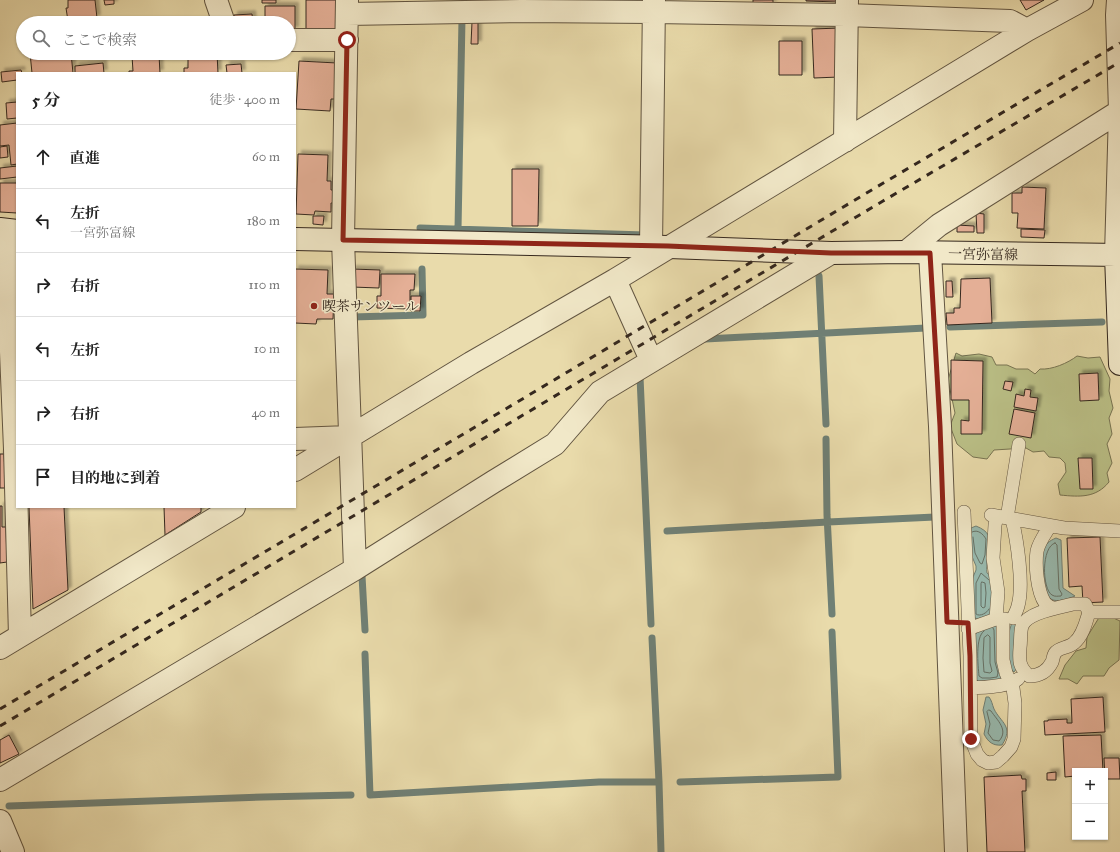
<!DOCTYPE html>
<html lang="ja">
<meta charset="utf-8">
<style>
:root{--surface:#fff;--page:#f2f2f2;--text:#222;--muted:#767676;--line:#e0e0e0}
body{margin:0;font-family:"IM FELL Great Primer","Noto Serif JP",serif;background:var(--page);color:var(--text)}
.controls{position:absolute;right:12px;bottom:12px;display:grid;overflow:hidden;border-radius:0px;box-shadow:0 1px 3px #0004}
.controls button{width:36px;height:36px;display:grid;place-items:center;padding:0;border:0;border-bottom:1px solid var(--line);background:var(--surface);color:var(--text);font:20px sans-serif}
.stop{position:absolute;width:12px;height:12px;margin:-9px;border:3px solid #8f2418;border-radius:50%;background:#fff}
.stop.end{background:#8f2418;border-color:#fff;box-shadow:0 1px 4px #0008}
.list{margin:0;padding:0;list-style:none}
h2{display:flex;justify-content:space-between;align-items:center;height:52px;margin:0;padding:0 16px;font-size:17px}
h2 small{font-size:13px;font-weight:400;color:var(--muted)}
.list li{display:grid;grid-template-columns:26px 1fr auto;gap:12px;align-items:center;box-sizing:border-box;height:64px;padding:0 16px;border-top:1px solid var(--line)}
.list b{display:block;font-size:15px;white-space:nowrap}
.list p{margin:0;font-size:13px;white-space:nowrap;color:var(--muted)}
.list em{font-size:13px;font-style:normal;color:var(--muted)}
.icon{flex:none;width:22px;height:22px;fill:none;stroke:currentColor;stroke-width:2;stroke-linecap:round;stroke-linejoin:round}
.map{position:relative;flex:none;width:1120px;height:852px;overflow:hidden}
.search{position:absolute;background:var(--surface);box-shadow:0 1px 3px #0004;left:16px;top:16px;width:280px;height:44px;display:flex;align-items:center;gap:10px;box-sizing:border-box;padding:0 14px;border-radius:22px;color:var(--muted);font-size:15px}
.panel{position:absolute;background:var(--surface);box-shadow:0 1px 3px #0004;left:16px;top:72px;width:280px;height:436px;border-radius:0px}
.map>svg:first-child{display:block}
.green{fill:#babf86;stroke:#787452}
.water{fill:#98baaf;stroke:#708075}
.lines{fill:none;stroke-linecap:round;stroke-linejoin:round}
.shore{stroke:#667166;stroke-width:1}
.stream{stroke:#708075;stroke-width:7}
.building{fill:#e4af96;stroke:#35281e;filter:url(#shadow)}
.lane-casing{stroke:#625541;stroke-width:14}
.street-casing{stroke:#625541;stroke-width:24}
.secondary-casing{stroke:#35281e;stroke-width:24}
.lane{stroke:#f1e8c8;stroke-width:13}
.street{stroke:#f1e8c8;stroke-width:22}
.secondary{stroke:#f1e8c8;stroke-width:22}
.rail{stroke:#35281e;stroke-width:3;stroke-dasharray:7 7;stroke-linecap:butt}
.route{stroke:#8f2418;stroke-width:5}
.poi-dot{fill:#8f2418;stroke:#f1e8c8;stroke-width:1.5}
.labels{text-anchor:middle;stroke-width:3;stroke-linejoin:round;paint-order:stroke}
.street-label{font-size:14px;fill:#35281e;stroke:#f1e8c8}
.poi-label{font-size:14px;fill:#35281e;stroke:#f1e8c8;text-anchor:start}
</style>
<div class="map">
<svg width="1120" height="852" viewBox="0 0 1120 852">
<defs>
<filter id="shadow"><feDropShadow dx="3.5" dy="-3.5" stdDeviation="1" flood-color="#0004"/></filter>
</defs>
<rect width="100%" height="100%" fill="#e9dbab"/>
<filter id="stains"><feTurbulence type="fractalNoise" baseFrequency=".005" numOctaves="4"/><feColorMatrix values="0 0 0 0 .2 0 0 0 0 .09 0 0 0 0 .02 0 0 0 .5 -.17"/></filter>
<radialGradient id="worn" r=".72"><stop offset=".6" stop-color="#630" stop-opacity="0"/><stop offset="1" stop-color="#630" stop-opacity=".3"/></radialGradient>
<!-- green -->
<path class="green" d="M956,353L962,356L979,354L992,357L996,365H1007L1016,369H1028L1035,374L1040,369C1052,370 1068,363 1077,356L1088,358L1100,357L1110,379L1109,391L1113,408L1109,418L1112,434L1107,444L1112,463L1107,473L1109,482C1096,498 1080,497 1060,495L1058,484L1066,472L1065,463L1060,458L1049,457L1044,451L1033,452L1026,448L994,450L987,459L973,457L957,444L950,426L955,413L948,380Z
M1100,616H1109L1120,621L1119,660L1109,668L1104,676H1083L1077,684L1068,679H1059L1065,665L1076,651L1086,648L1087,637Z"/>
<!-- water -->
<path class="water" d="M976,526C1002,536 984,555 987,573L991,576L993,613L988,616L977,619L973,617L971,582L976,570V566L971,554V528Z
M1056,538L1061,540L1063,588L1075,596C1049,607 1044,598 1043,573C1043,566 1041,557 1043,551C1045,544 1049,541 1056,538Z
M1012,622L1015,624L1018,629L1017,668L1014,672L1010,668L1008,636Z
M998,624L1003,674L1000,680L979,682L975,678V635L979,630Z
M986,697H989C992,701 992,704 994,709C1001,723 1014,726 1002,745C993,746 988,742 984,734L986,724L983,710Z"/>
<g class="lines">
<!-- shore -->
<path class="shore" d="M972,532C978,529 983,534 986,539L985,555L982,564L980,563L975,553L973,537
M1055,543L1057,545L1059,589L1062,594L1061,596C1058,596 1055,597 1052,595C1042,589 1041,547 1055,543Z
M989,580L981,573L976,583V614C980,617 987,613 989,609
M982,582L985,583L986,593L985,607L983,608L981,606V584Z
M993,628L994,630L995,662L998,673
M984,631C975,637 978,665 979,676L982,678H990L997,677L998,673
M988,635L990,637V663L992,671L990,673L984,672L983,658L984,638Z
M989,710L991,711C997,720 1009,730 999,741L993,740L988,733L990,724L987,712Z"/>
<!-- stream -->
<path class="stream" d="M420,228L645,235
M458,229L462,19
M819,276L826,424
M352,321V317L423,315L422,269
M950,327L1102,322
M702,340L705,339L926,328
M640,377L651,624
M826,439L827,515L832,614
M667,531L828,522L935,517
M362,576L365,630
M652,638L659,782L661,852
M365,654L370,795L599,782H659
M680,782L838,777L832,632
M9,806L263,797L351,795"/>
</g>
<!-- building -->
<path class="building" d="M68,0H95L97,18L68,21L66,8H68Z
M104,0H114V4L105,5Z
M262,0H276V3H262Z
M306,0H337V31H306Z
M753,0H773V4L753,3Z
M806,0H839V2L806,1Z
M1020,0H1044L1026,10Z
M265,6H295V30H289V23H265Z
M252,14L253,23H234V15Z
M472,22H478V44H471Z
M840,28L839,77L814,78L812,29Z
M779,41H802V75H779Z
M30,53H71L73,73H32Z
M166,53H178V56L166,57Z
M188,53H217L218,73H184V68H188Z
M159,55L160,73H129V71H133L132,56Z
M299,61L337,63L336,99H331L330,111L296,109Z
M103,63L104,73H75V66Z
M241,64L242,73H227L226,65Z
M21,70L22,73H17V80L2,82L1,72Z
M17,102V118L7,119L6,103Z
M17,123V164L11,165L9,145L0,146V125Z
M7,146L8,157L0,158V147Z
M298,154L328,155L327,181H331V190H335L334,203H331V212L315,211L314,215L296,214Z
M17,166V177L0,179V168Z
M512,169H539L538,226H512Z
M0,183H17V213L0,212Z
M1022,187L1046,188L1044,229L1017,228L1018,213H1012V193H1022Z
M976,213L984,214V233H977Z
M313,216H324L323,225L313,224Z
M957,225L974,226V232H957Z
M1021,229L1045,230L1044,238L1021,237Z
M295,269L328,270L327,294H334L333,319H317L316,324L295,323Z
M352,269L380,270L379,288L352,287Z
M381,274H415L414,290H410V309L377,308V296H381Z
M990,278L992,323L947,325L946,313H954V308H960L961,279Z
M946,281H952L953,297H946Z
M411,296H421L420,311H411Z
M951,360L983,361L982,434H961V420L969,421V400H951Z
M1098,373L1099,400L1080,401L1079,374Z
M1005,381L1013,382L1011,391L1003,389Z
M1025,389L1031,390L1030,397L1038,398L1036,411L1014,407L1016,394L1024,396Z
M1014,409L1035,413L1031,438L1009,434Z
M0,454H4L6,488H0Z
M1078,458H1092L1093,489H1080Z
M0,506H2V527H6L7,562L0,563Z
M29,507H64L68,590L33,609Z
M164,507H201V512L165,535Z
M1100,537L1103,602L1083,603L1082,586L1069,587L1067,538Z
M1103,697L1105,732L1045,735L1044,721H1048V720L1067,719V723H1072L1071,699Z
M9,735L19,754L0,763V740Z
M1101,735L1103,771H1075V776L1065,777L1063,736Z
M1104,758H1119L1120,779H1105Z
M1056,772V780H1047V773Z
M1021,775L1022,779H1026V791H1022L1025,852H987L984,777Z"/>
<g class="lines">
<!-- lane casing -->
<g class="lane-casing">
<path id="lane" d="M964,512L970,656L971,739L977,754L982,760L988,763L996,762L1003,756L1011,747L1014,739L1015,703L1013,688L1006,673L1003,660V619
M991,515L1064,528L1120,531
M1007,518L1019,444
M1012,519C1017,540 1024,585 1018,606C1017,610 1015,614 1013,618
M1050,526C1045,534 1039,542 1037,551C1035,565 1037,591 1045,603C1047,605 1050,607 1053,608
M1073,604H1085L1089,612C1086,622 1083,636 1074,643C1069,648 1059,647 1055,653C1053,656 1053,660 1052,662C1047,672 1039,676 1029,676C1019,667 1019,661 1020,648C1021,641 1020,632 1022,626C1027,612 1061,607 1073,604Z
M1089,612H1120
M996,619L998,592L993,558L995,525L997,516
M968,629L996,619H1005
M971,688C983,687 1009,687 1018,679"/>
</g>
<!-- street casing -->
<g class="street-casing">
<path id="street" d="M216,0L224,23
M347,0L343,240L355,569
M347,14L521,11L654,12L846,15L1010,21L1027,30
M289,40H347
M845,141L847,0
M6,230L15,449L20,636
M651,247L654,0
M906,252L939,225L1120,111
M930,253L940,426L956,852
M1116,255L1120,111L1117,15L1118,0
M615,280L651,360
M295,439L349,437
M295,470L471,363L615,280L1027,30L1082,0
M0,648L234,507
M0,780L355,569L493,482L555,444L600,392L831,253
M0,821L13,852"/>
</g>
<!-- secondary casing -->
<g class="secondary-casing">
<path id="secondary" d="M0,229L17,231
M295,239L669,247L831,253L906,252L1120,255
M1116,255L1120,364"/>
</g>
<!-- lane -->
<use href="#lane" class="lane"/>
<!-- street -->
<use href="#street" class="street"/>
<!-- secondary -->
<use href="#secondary" class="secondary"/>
<!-- rail -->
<path class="rail" d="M0,709L519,401L875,188L1120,43
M0,726L883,201L1120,62"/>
</g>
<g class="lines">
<!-- route -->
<path class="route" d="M347,40L343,240L668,246L831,253H930L940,426L947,622L968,623L970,656L971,739"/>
</g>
<!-- markers -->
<circle class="poi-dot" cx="314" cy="306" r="4"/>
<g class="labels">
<!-- street labels -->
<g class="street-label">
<text transform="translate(983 254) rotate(1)" y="5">一宮弥富線</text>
</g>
<!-- poi labels -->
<g class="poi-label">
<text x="322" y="311">喫茶サンツール</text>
</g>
</g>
<rect width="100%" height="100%" filter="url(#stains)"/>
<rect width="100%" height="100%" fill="url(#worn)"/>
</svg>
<div class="controls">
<button>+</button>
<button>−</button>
</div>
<div class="stop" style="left:347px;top:40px"></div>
<div class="stop end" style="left:971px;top:739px"></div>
<div class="search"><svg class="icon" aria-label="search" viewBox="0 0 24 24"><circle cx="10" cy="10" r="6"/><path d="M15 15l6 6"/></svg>ここで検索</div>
<section class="panel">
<h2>5 分<small>徒歩 · 400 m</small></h2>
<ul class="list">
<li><svg class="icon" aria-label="ahead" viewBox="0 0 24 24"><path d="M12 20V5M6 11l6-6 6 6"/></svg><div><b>直進</b></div><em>60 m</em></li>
<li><svg class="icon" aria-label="left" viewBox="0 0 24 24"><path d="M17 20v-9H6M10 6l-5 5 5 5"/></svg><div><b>左折</b><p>一宮弥富線</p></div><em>180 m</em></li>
<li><svg class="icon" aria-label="right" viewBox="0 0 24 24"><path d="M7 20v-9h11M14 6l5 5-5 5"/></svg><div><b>右折</b></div><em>110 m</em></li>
<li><svg class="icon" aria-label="left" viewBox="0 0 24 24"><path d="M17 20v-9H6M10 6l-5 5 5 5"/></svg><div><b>左折</b></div><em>10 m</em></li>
<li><svg class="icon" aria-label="right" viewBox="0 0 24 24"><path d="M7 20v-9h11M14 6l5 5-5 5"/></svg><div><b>右折</b></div><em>40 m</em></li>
<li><svg class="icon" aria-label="arrive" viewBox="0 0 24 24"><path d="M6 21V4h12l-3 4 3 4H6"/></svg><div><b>目的地に到着</b></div></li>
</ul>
</section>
</div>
